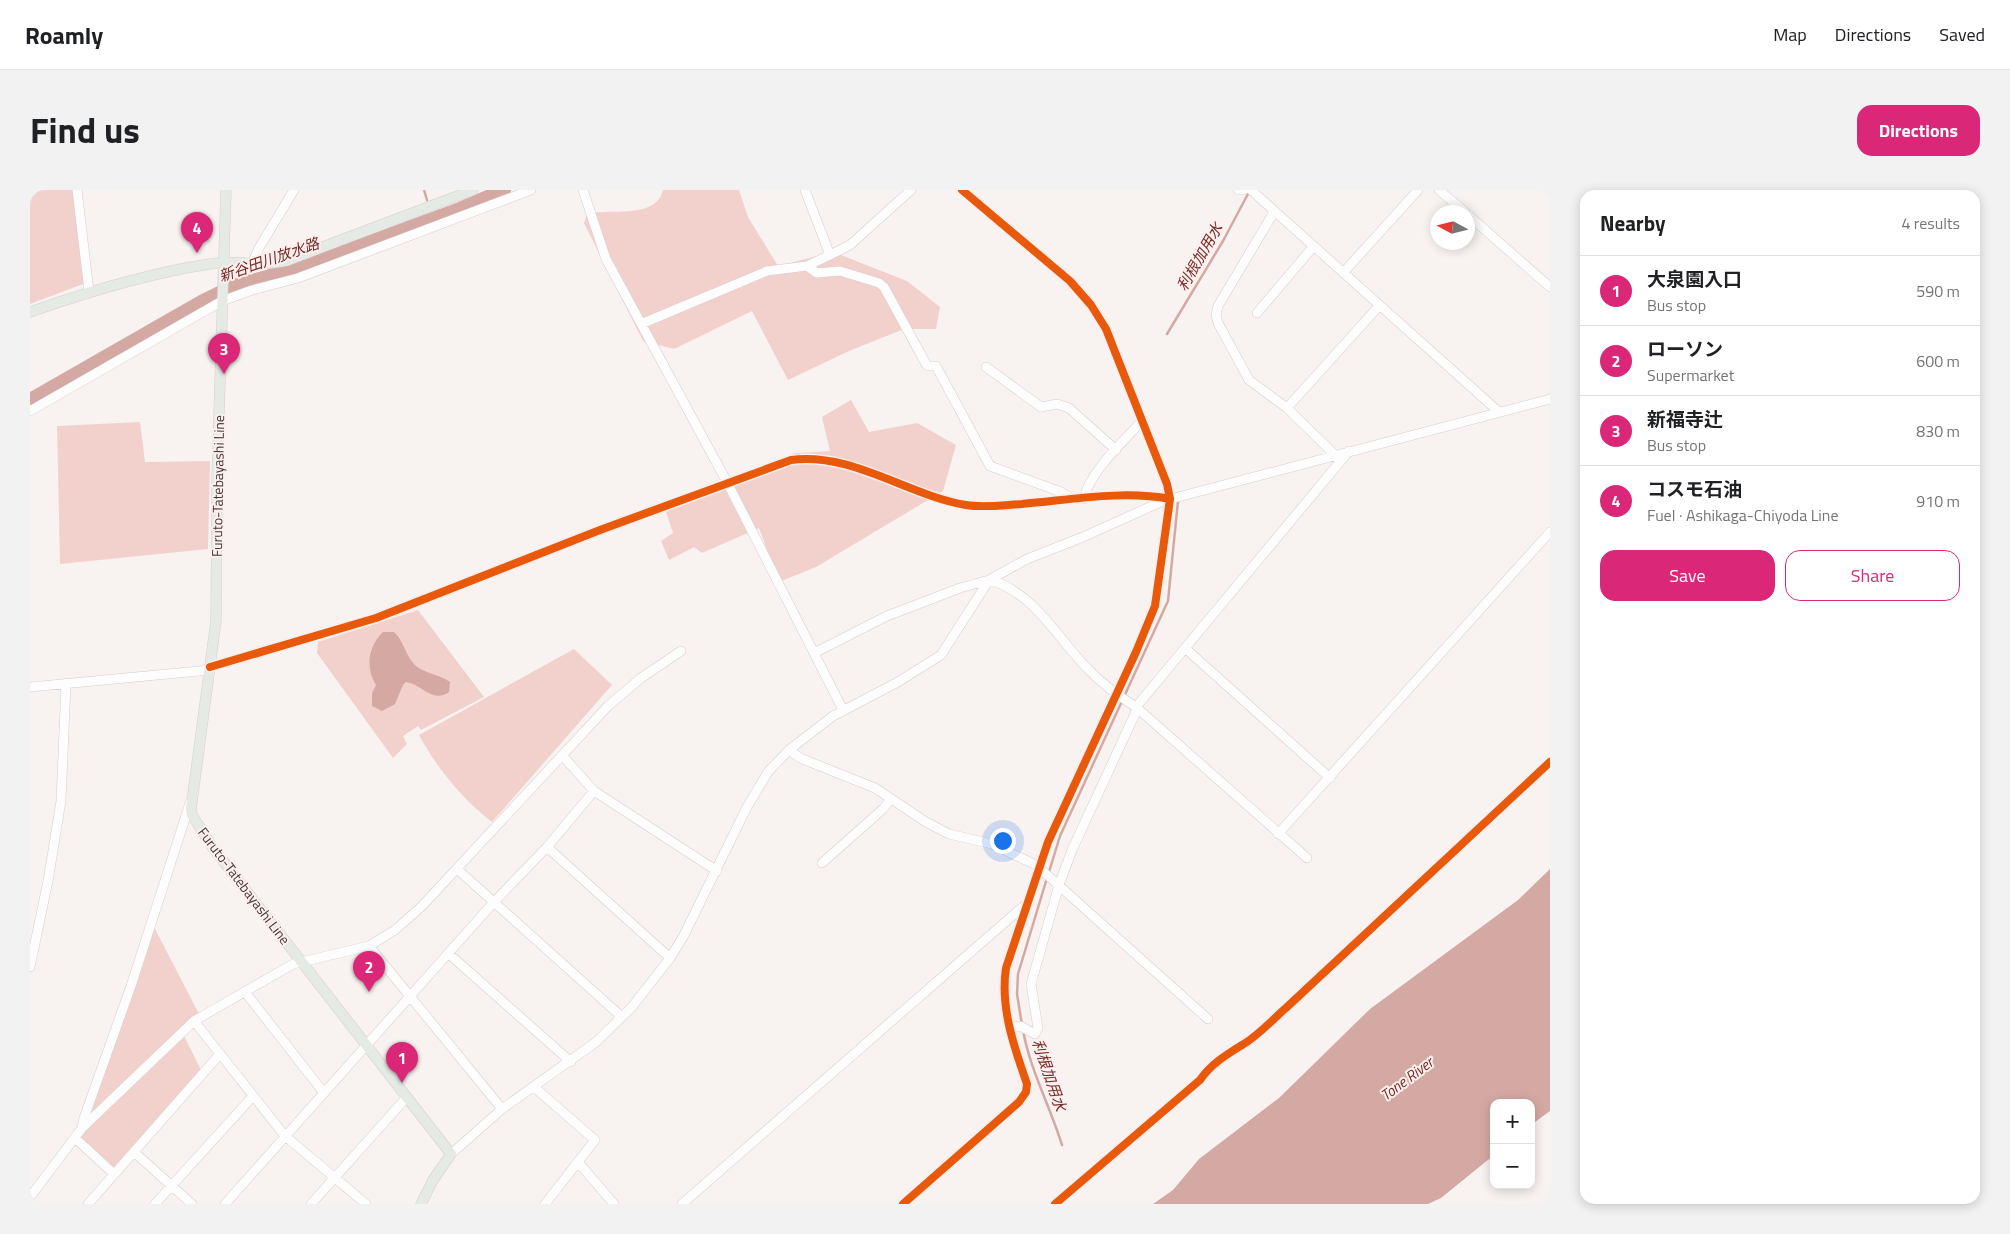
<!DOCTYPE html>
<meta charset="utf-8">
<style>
:root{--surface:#fff;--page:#f2f2f2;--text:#202124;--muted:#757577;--line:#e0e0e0;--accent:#db2777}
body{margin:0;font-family:"Titillium Web","Noto Sans JP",sans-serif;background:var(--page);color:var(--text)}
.controls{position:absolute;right:15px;bottom:15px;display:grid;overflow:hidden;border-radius:10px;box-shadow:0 2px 12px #0003}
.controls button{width:45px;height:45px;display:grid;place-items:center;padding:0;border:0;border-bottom:1px solid var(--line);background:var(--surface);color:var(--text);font:25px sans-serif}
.compass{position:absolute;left:1400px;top:15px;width:45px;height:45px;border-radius:50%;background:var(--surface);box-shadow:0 2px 12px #0003;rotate:277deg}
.you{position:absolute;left:972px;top:650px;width:18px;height:18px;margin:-12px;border:4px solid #fff;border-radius:50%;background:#1a73e8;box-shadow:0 0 0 8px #1a73e833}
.badge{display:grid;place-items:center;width:32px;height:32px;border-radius:50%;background:var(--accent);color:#fff;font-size:16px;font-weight:700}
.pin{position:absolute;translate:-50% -41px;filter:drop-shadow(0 1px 2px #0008)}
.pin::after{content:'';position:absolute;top:26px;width:18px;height:15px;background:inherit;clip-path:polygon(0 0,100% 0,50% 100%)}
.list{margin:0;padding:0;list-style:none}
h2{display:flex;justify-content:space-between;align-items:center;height:65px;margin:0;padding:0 20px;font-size:21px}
h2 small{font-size:16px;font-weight:400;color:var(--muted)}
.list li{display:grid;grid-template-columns:32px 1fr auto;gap:15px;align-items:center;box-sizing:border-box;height:70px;padding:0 20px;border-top:1px solid var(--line)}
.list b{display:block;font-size:19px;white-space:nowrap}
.list p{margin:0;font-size:16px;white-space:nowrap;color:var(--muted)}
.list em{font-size:16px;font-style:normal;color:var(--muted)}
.actions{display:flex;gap:10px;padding:15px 20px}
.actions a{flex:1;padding:11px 0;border:1px solid var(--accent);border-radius:15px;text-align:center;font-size:18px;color:var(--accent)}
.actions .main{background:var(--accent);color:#fff}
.map{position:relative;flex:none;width:1520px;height:1014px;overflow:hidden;border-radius:15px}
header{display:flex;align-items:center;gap:30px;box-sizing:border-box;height:70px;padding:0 25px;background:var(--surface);border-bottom:1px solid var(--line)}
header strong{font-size:24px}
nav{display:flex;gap:28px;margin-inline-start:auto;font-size:18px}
.intro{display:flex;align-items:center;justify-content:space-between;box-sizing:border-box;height:120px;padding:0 30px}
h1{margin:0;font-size:35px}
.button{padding:12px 22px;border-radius:15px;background:var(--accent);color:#fff;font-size:18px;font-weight:700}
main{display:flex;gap:30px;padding:0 30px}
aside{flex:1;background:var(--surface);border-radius:15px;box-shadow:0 2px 12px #0003}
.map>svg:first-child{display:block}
.green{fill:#f2d1cd}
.water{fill:#d4a9a4}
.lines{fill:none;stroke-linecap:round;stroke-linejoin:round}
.stream{stroke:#d4a9a4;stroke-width:2.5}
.river{stroke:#d4a9a4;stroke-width:14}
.minor-casing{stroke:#d6cdcc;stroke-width:10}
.major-casing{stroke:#d4cfce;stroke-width:11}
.minor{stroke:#fefdfd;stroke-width:9}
.major{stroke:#e6eae5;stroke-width:10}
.cycleway-casing{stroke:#fcefed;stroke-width:11}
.cycleway{stroke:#e8590c;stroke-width:8}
.labels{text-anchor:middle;stroke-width:4;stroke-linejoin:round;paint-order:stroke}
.street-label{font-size:14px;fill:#453937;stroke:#fcefed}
.water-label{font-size:15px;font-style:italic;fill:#742c28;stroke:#fcefed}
</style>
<header>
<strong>Roamly</strong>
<nav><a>Map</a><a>Directions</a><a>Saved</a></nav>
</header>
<div class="intro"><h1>Find us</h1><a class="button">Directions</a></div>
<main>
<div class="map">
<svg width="1520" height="1014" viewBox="0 0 1520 1014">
<rect width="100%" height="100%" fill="#f8f2f0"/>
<!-- green -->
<path class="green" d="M0,0H47L58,92L0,114Z
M633,0H709L718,27L748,76L803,62L877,91L910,117L906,139H874L819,161L758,190L722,121L644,159L613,151L554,33L557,24C579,18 626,30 633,0Z
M821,210L839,242L887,233L926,255L913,301L786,377L749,392L729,338L672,363L664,357L639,370L631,351L643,343L635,319L688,299L765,263L800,261L792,227Z
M110,232L115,272L180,271L178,359L30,374L27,236Z
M388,420L454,507L391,540L388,536L373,546L377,554L363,568L287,463L288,452Z
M544,459L582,495L462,632C432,609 407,578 389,545Z
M124,737L169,824L56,931Z
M154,846L171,880L86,982L49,947Z"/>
<!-- water -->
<path class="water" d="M353,442H364C374,451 375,465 385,475C395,484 409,484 420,492L419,502C402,514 392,494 376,492L373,495L365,514L352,521L342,516V503L346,495C335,478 338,456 353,442Z
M1520,679V921L1501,935V913H1464V965L1411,1008L1398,1014H1123L1143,1000L1169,969L1249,908L1340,819L1488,710Z"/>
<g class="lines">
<!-- stream -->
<path class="stream" d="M394,0L397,10
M1137,144L1193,51L1219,2
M1019,682L1030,646L1138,411L1148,311
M992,835L987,804L988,784L1017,688
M993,840C1000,880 1020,916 1032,955"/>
<!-- river -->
<path class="river" d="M0,210L173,111L204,96L272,77L430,19L474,0"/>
<!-- minor casing -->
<g class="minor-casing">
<path id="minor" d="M47,0L59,101
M553,0L576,69L698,294L813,520
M775,0L800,65
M1208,0H1213
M1221,0L1469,222
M1409,0L1435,22
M1244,22L1188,116L1186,125L1188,133L1219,190L1257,218L1305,265
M1438,25L1520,97
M222,74L229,58L264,0
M777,76L787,83L810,81L849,93L854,97L896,174L898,176H906L960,276L1031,302L1043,309
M1313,83L1388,0
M1227,123L1283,57
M611,134L737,81L777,76L800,65L820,55L881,0
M956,177L1011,217L1027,214L1039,218L1086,260
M1257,218L1349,116
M0,221L192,111L222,100L268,88L501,0
M1054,309C1059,282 1094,251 1112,231
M959,390C1002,400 1029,450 1058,479C1073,495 1087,505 1106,517L1277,668
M1156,459L1300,588
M784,463L857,426L930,398L959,390L997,369L1053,347L1133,311L1520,209
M180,477L346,428L570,340L761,270C822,262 877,305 936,315C954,318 974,315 992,314C1040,310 1092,300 1140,309
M0,497L180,480
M759,560L770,568L845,598L896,632L919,644L962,654L1006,675L1178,829
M532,565L564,601L687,681
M1248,644L1520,342
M517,657L640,768
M792,673L853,619L861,609
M427,679L592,827
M339,756L472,919
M419,764L541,872
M0,777L18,691L31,611L36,495
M215,802L294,903
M164,831L255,946L336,1014
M981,837L990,836L1005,844L1008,838L1001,794L1029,695L1042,660L1105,524L1106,517L1319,261
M504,897L565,950L515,1014
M52,938L54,928L101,796L160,613
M45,948L84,984
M104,962L162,1014
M421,964L472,919L566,852L602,817L640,768L653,747L717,617L738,582L759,560L803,526L868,492L911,465L959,390
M548,972L584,1014
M0,1007L52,938L164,831L263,774L339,756L365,740L392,716L578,516L611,488L651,461
M58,1014L190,864
M125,1014L223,906
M195,1014L464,712L517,657L564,601
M281,1014L377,907
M652,1014L997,713
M873,1014L989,912L996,902L997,894C984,857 970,817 976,778L1018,652L1106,462L1125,416L1140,309L1137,294L1076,139L1061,115L1040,91L932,0"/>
</g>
<!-- major casing -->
<g class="major-casing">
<path id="major" d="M196,0L187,288L186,431L161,619L162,625L183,658L421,964L403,990L391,1014
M0,122C57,102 119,83 180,74C205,70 230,77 256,71L443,0"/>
</g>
<!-- minor -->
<use href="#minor" class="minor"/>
<!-- major -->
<use href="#major" class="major"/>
<!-- cycleway casing -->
<g class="cycleway-casing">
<path id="cycleway" d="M180,477L346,428L570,340L761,270C822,262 877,305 936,315C954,318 974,315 992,314C1040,310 1092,300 1140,309
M873,1014L989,912L996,902L997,894C984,857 970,817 976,778L1018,652L1106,462L1125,416L1140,309L1137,294L1076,139L1061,115L1040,91L932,0
M1025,1014L1170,890C1181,874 1196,865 1212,855C1228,846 1243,829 1257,817L1520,572"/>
</g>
<!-- cycleway -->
<use href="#cycleway" class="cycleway"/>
</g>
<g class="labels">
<!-- street labels -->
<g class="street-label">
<text transform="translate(188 296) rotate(-89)" y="5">Furuto-Tatebayashi Line</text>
<text transform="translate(214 696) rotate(53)" y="5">Furuto-Tatebayashi Line</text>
</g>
<!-- water labels -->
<g class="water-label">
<text transform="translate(1170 67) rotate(-60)" y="5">利根加用水</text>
<text transform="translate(239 70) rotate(-19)" y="5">新谷田川放水路</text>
<text transform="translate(1019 885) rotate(71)" y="5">利根加用水</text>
<text transform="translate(1377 889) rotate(-37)" y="5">Tone River</text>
</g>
</g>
</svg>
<div class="controls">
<button>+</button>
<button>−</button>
</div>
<svg class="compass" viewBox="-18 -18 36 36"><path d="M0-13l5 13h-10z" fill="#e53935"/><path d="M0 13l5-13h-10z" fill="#757577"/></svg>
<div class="you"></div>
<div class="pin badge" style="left:372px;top:893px">1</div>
<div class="pin badge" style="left:339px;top:802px">2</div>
<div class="pin badge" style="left:194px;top:184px">3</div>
<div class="pin badge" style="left:167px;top:63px">4</div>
</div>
<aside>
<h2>Nearby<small>4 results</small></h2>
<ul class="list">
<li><span class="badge">1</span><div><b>大泉園入口</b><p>Bus stop</p></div><em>590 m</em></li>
<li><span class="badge">2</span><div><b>ローソン</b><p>Supermarket</p></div><em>600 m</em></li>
<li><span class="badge">3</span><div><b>新福寺辻</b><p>Bus stop</p></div><em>830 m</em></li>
<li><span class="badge">4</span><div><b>コスモ石油</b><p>Fuel · Ashikaga-Chiyoda Line</p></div><em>910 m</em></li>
</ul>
<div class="actions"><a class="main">Save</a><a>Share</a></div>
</aside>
</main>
